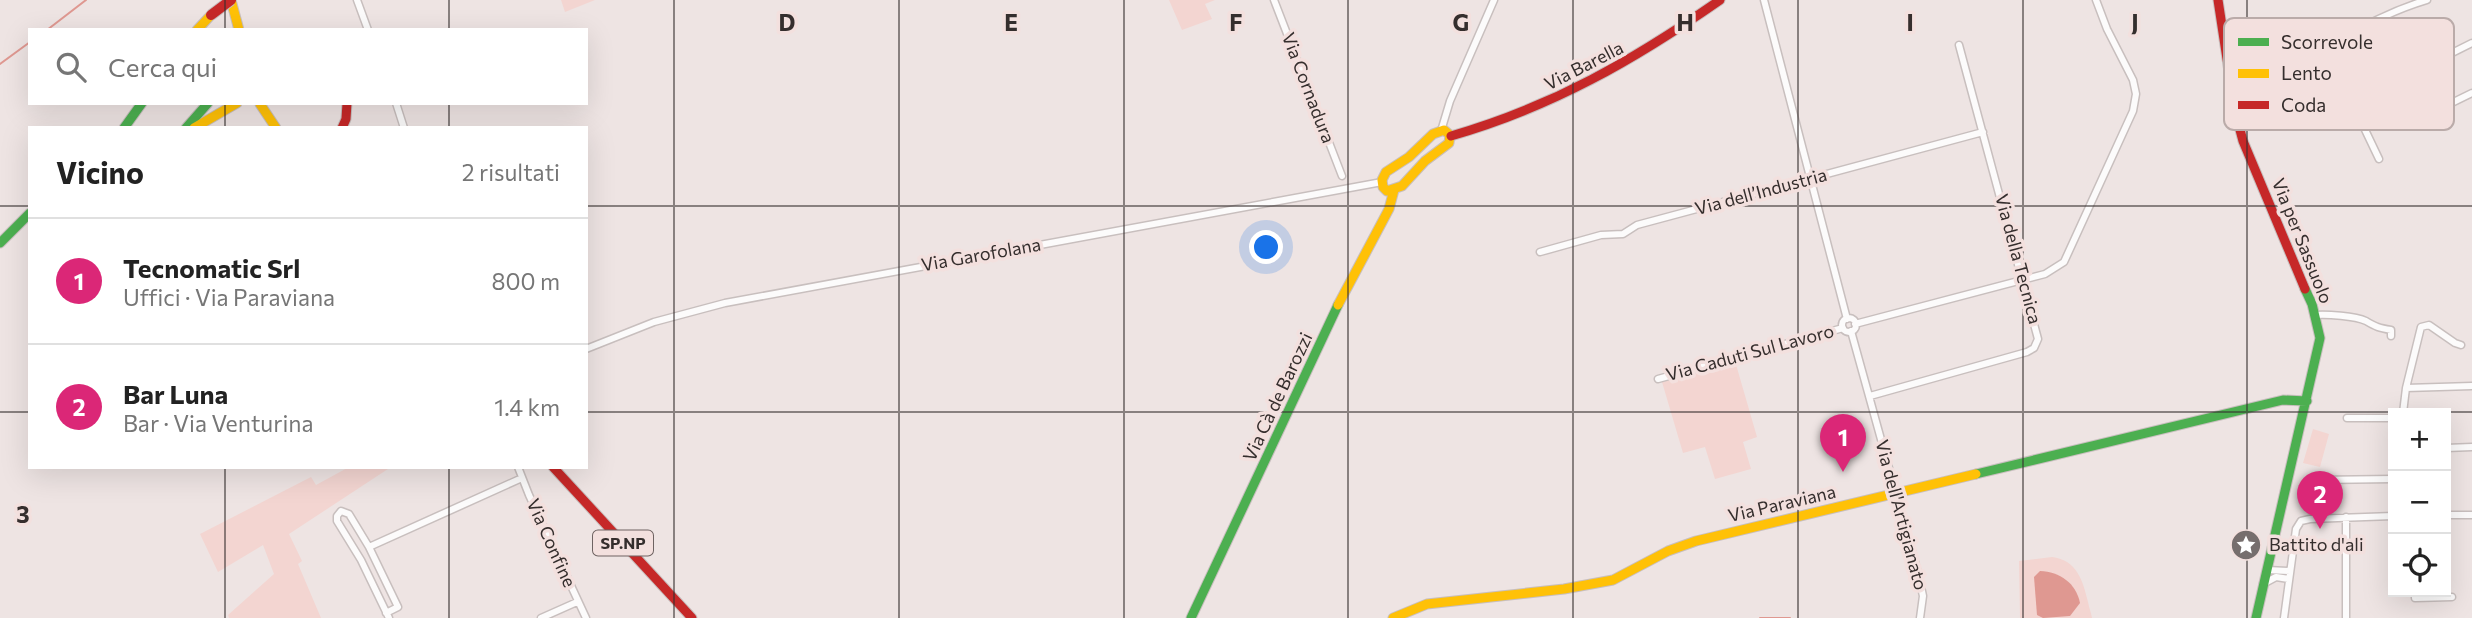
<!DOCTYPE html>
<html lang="it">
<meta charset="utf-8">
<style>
:root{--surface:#fff;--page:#f2f2f2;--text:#222;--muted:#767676;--line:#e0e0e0;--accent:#db2777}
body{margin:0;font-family:Commissioner,sans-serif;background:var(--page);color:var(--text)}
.controls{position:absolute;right:21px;bottom:21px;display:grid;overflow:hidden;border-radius:0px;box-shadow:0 7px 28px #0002}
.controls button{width:63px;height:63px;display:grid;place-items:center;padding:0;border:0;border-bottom:2px solid var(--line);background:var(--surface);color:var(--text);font:35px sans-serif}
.you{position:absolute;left:1267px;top:248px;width:24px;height:24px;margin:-18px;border:5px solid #fff;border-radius:50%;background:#1a73e8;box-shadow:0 0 0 10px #1a73e833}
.badge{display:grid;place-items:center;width:46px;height:46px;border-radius:50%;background:var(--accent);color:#fff;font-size:23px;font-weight:700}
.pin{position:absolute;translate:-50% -58px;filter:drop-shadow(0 2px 4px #0008)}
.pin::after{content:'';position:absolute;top:37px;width:24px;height:21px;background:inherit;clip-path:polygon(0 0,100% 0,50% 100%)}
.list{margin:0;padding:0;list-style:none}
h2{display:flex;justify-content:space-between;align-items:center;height:91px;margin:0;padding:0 28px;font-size:30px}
h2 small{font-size:23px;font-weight:400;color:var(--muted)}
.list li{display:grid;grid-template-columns:46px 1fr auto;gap:21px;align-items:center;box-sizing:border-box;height:126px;padding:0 28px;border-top:2px solid var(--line)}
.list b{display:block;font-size:26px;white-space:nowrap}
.list p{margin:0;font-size:23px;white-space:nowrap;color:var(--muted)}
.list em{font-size:23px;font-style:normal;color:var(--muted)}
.icon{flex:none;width:38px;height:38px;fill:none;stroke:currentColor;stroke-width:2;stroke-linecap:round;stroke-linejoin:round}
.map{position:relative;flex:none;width:2472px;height:618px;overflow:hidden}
.search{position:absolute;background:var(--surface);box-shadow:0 7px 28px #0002;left:28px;top:28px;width:560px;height:77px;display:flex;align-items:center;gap:18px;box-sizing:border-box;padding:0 24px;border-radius:0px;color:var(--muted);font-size:26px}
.panel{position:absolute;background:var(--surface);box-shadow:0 7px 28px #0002;left:28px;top:126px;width:560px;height:343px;border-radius:0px}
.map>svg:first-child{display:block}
.green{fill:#f3d5d1}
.water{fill:#df9891}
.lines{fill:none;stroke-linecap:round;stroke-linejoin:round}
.stream{stroke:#df9891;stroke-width:2}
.street-casing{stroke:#c8bfbe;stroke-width:9}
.fast-casing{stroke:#c8bfbe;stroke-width:11}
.slow-casing{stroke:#c8bfbe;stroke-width:11}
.jam-casing{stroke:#c8bfbe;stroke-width:11}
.street{stroke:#fcfbfb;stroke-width:6}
.fast{stroke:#4caf50;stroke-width:9}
.slow{stroke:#ffc107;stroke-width:9}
.jam{stroke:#c62828;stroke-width:9}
.jam-bridge-casing{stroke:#c8bfbe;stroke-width:12;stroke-linecap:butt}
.jam-bridge{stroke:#c62828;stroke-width:10}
.grid{fill:none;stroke:#352e2d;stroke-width:2;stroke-opacity:0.55}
.labels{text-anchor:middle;stroke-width:7;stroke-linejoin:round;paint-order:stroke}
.shield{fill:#f3e0de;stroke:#6e6362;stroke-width:2}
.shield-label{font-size:16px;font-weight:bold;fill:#352e2d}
.street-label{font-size:18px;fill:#352e2d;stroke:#f3e0de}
.poi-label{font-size:18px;fill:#352e2d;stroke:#f3e0de;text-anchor:start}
.key{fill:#f3e0de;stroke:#baaba9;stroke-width:2}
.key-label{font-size:19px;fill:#352e2d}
.grid-label{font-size:23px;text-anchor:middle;font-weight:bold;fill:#352e2d;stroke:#f3e0de;stroke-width:7;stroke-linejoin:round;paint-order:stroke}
</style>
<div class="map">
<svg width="2472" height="618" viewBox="0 0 2472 618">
<rect width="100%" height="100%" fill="#eee4e3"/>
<!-- green -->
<path class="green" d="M561,0H595L565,12Z
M1169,0H1215L1205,4L1212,19L1182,30Z
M1735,361L1757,437L1743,442L1751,469L1715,479L1705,447L1683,453L1662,382Z
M2313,429L2329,434L2320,467L2303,463Z
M349,467H391L289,534L302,561L298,564L321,618H229L228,615L274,574L263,545L218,572L200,534L311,477L316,485Z
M2052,557C2077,560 2083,581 2088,602C2089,608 2091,612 2092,618H2020L2019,561Z"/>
<!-- water -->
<path class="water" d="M2040,571C2060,572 2076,583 2080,603L2070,616L2043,618L2037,615L2034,577Z"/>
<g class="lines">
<!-- stream -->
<path class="stream" d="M47,30L86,0
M0,64L30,42
M1760,618H1790"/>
<!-- street casing -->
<g class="street-casing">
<path id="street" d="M357,0L368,30
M1274,0L1342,176
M1764,0L1847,319
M2326,48L2379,159
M2403,77L2423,117L2472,93
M2382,88L2472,43
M396,103L404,128
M2235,111L2244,108C2302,65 2357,21 2427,0
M1441,131L1450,101L1494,0
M1540,252L1601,235L1623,234L1637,225L1983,132
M2315,315C2327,314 2355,316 2366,321C2376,327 2379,328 2391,330V336
M1842 325a7 7 0 1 1 14 0a7 7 0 1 1-14 0Z
M1855,324L2045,274L2064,262L2133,111L2136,94L2133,80L2107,29L2096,0
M1851,331L1918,573L1923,596L1920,618
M586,349L654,322L725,303L1382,182
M1658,379L1843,328
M2406,388L2472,386
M1870,396L2027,352L2034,348L2038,339L1959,45
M2403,413L2406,388L2421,327L2429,325L2455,343L2461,345
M2347,418H2393
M2446,448L2472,447
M518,467L529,495L586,618
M2318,480L2393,479
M2446,515H2472
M2346,517V618
M369,547L522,478
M2267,570L2290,571
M2263,584L2276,577L2289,579
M2415,592V598L2452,597
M386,613L398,607L369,547L349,514L341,511L337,516V521L361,560L389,618
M541,618L577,602
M2284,618L2296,529L2301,521L2310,519L2393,516"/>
</g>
<!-- fast casing -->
<g class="fast-casing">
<path id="fast" d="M124,128L142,103
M186,128L208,103
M0,243L30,213
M1976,474L2283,400L2307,401
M1191,618L1338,305
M2256,618L2320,338L2312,304L2305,289"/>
</g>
<!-- slow casing -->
<g class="slow-casing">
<path id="slow" d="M231,0L239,30
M197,30L211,15
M260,104L276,128
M194,128L237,103
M1444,130L1450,135L1449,143L1425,161L1402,186L1387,191L1383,187L1382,180L1386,172L1409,157L1433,134Z
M1338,305L1389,209L1394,190
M1393,618L1427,604L1564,589L1613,580L1668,551L1696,541L1976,474"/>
</g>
<!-- jam casing -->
<g class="jam-casing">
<path id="jam" d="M2218,0L2235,111L2243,141L2305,289
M342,128L346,119L347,103
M1451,136C1552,107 1634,60 1720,0
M553,467L692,618"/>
</g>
<!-- street -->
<use href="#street" class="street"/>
<!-- fast -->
<use href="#fast" class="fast"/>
<!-- slow -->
<use href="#slow" class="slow"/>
<!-- jam -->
<use href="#jam" class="jam"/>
<!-- jam-bridge casing -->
<g class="jam-bridge-casing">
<path id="jam-bridge" d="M211,15L231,0"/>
</g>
<!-- jam-bridge -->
<use href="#jam-bridge" class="jam-bridge"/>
</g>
<!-- grid -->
<path class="grid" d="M225,0V30M449,0V30M674,0V618M899,0V618M1124,0V618M1348,0V618M1573,0V618M1798,0V618M2023,0V618M2247,0V618M225,103V128M449,103V128M0,206H30M586,206H2472M0,412H30M586,412H2472M225,467V618M449,467V618"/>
<!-- icons -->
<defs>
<g id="sight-disc" transform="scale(1.575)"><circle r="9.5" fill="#766e6d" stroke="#f3e0de"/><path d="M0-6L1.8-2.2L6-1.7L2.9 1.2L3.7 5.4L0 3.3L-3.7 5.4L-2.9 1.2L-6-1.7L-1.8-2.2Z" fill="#fff"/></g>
</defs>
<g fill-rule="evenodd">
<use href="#sight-disc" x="2246" y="545"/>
</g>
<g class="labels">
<!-- shield labels -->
<rect class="shield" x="593" y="530.5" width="60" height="25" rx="5"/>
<g class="shield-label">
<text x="623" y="549">SP.NP</text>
</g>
<!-- street labels -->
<g class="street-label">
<text transform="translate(1584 66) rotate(-27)" y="6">Via Barella</text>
<text transform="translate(1308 88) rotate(69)" y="6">Via Cornadura</text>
<text transform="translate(1761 192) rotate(-15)" y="6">Via dell’Industria</text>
<text transform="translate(2302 241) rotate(68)" y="6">Via per Sassuolo</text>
<text transform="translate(981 255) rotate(-10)" y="6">Via Garofolana</text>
<text transform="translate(2018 259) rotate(75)" y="6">Via della Tecnica</text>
<text transform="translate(1750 353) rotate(-15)" y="6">Via Caduti Sul Lavoro</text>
<text transform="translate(1278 397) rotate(-65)" y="6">Via Cà de Barozzi</text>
<text transform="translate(1782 504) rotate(-13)" y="6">Via Paraviana</text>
<text transform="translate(1901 515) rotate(75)" y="6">Via dell'Artigianato</text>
<text transform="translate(551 543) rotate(66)" y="6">Via Confine</text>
</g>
<!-- poi labels -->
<g class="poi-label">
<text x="2269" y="551">Battito d'ali</text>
</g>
</g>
<!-- legend -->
<rect x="2224" y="18" width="230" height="112" rx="10" class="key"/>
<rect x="2238" y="38" width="31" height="8" fill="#4caf50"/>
<rect x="2238" y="69" width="31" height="9" fill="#ffc107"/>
<rect x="2238" y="101" width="31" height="8" fill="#c62828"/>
<g class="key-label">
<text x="2281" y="49">Scorrevole</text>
<text x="2281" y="80">Lento</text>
<text x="2281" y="112">Coda</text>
</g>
<g class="grid-label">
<text x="787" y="31">D</text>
<text x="1011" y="31">E</text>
<text x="1236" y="31">F</text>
<text x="1461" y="31">G</text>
<text x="1685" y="31">H</text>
<text x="1910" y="31">I</text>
<text x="2135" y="31">J</text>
<text x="23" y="523">3</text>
</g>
</svg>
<div class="controls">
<button>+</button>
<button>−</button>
<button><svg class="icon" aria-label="locate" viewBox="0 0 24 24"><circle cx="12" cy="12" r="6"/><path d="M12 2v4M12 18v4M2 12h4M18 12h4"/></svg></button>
</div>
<div class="you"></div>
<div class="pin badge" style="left:1843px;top:472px">1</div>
<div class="pin badge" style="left:2320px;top:529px">2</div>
<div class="search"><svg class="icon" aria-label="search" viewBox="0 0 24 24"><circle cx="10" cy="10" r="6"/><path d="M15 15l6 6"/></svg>Cerca qui</div>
<section class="panel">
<h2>Vicino<small>2 risultati</small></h2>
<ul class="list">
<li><span class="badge">1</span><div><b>Tecnomatic Srl</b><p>Uffici · Via Paraviana</p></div><em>800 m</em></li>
<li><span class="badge">2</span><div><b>Bar Luna</b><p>Bar · Via Venturina</p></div><em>1.4 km</em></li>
</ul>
</section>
</div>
